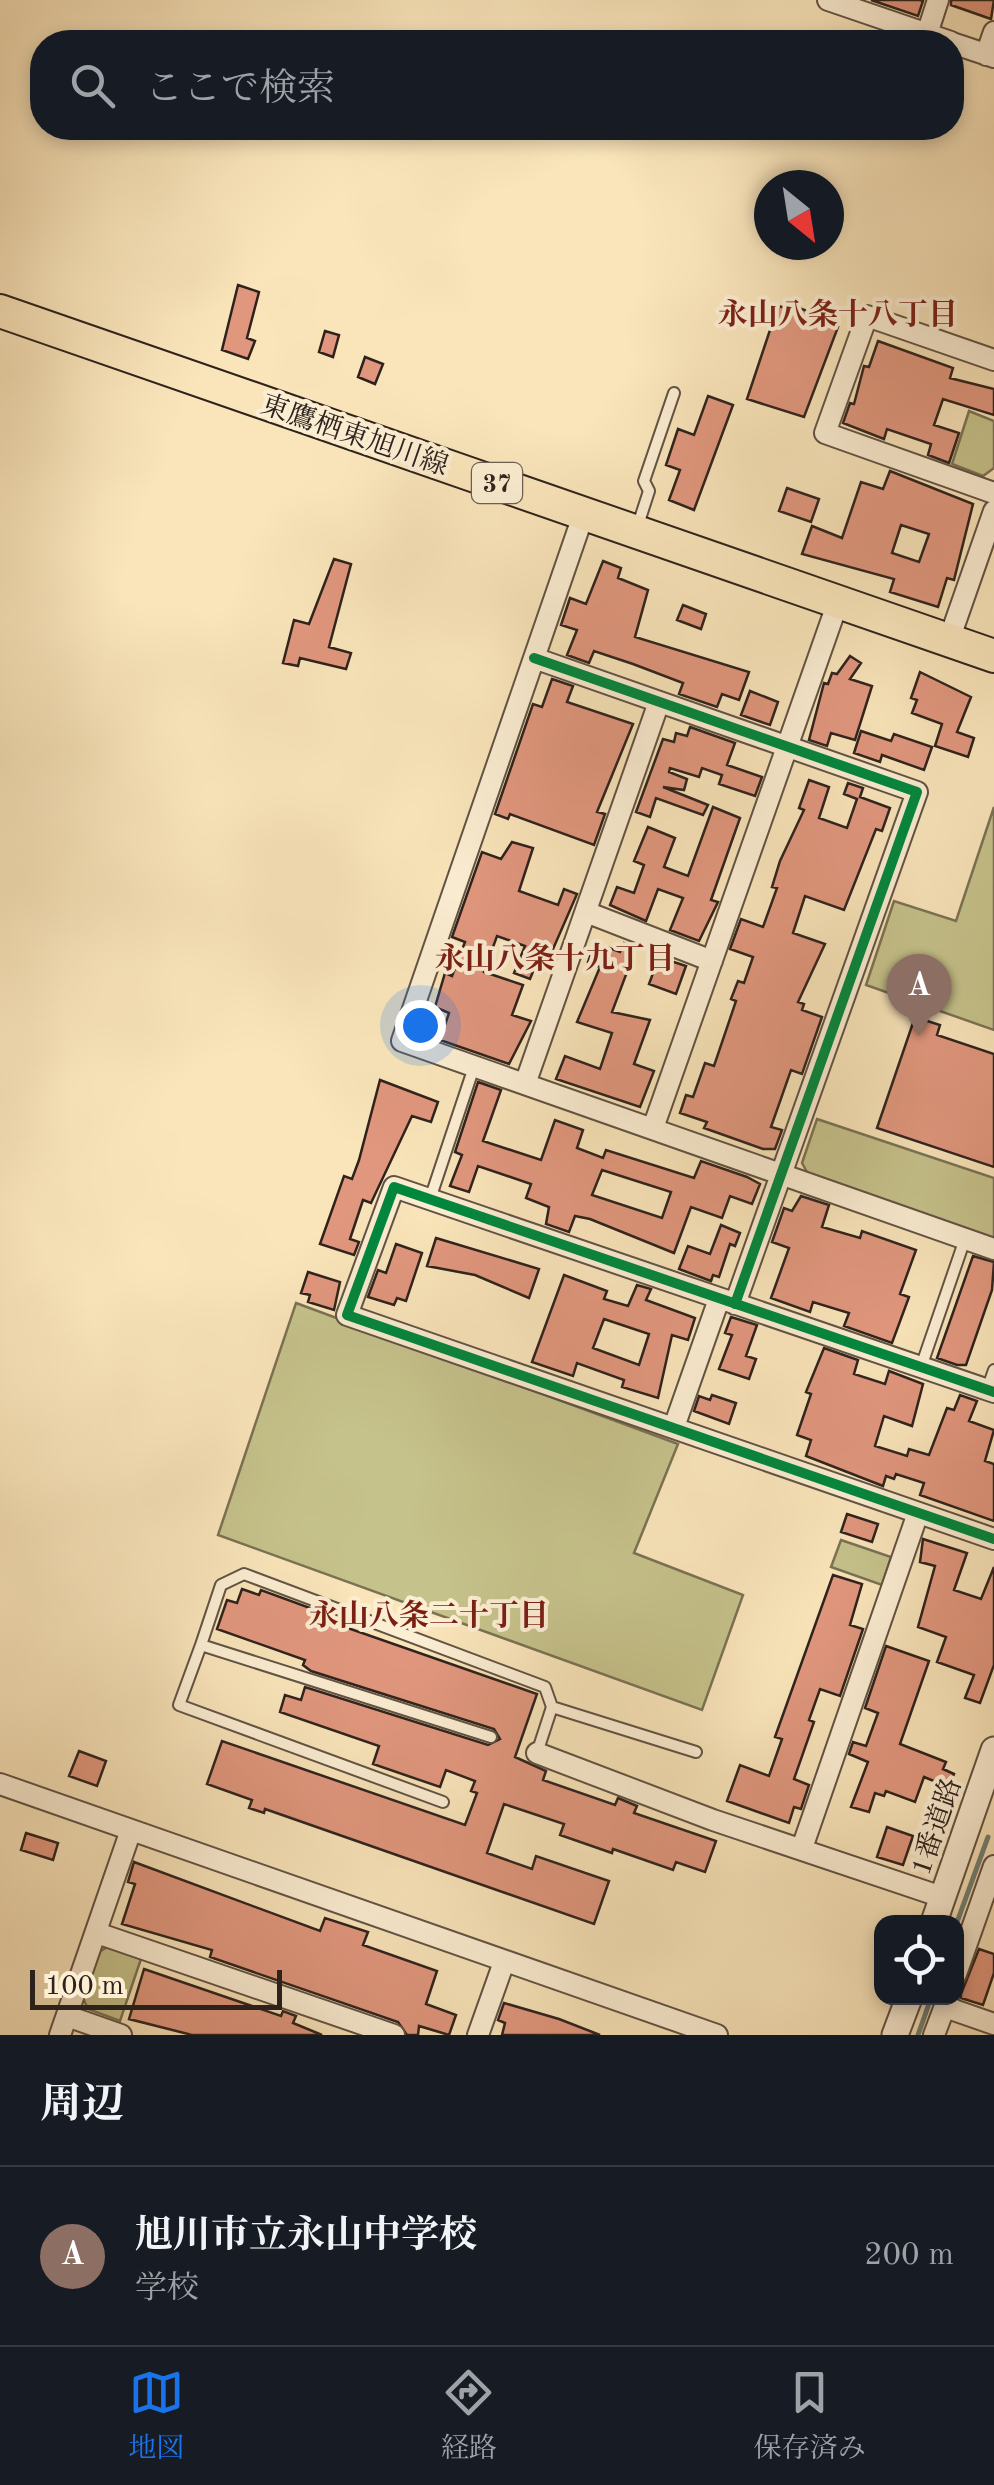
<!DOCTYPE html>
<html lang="ja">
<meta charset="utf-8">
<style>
:root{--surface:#171b24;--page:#20242c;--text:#f1f3f6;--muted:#9ea1a6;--line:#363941;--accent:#1a73e8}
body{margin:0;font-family:"Old Standard TT","Noto Serif JP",serif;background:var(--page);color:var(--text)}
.controls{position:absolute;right:30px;bottom:30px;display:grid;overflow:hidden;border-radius:20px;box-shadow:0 5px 15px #0003}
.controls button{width:90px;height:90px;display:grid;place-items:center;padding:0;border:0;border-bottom:2px solid var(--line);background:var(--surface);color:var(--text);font:50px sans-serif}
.compass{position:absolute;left:754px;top:170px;width:90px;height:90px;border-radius:50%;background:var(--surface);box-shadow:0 5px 15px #0003;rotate:150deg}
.scale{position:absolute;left:30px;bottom:25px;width:252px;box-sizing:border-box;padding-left:10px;border:5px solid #2e221d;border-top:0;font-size:28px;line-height:35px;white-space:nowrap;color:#2e221d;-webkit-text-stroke:8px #fceed3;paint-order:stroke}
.you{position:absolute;left:420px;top:1025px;width:35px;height:35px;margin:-25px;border:8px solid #fff;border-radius:50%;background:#1a73e8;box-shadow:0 0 0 15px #1a73e833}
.badge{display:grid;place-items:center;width:65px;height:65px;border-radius:50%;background:var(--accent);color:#fff;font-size:32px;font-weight:700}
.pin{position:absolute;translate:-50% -82px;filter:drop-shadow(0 2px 5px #0008)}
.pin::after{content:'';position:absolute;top:52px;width:35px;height:30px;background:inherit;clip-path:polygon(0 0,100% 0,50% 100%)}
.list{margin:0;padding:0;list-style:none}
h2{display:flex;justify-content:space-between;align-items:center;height:130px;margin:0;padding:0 40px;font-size:42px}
h2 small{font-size:32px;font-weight:400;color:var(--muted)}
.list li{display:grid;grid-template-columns:65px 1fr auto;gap:30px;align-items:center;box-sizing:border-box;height:180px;padding:0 40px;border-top:2px solid var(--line)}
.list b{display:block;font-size:38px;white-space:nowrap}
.list p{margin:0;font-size:32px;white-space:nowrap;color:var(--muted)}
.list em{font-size:32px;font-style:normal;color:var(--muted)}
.icon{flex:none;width:55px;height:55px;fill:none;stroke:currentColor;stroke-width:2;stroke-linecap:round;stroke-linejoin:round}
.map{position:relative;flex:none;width:994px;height:2035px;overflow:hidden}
.search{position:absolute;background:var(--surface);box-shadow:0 5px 15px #0003;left:30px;right:30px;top:30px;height:110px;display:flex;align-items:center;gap:25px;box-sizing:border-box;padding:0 35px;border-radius:40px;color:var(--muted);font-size:38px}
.sheet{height:310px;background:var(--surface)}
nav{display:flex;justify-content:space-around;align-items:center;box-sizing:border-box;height:140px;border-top:2px solid var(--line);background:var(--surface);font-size:28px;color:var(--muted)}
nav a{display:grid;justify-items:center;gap:5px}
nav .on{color:var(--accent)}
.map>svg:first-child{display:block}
.green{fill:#c6c28b;stroke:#7a7254;stroke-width:2.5}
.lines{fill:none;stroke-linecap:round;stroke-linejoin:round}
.stream{stroke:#718076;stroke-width:5}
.building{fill:#e1977e;stroke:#2e221d;stroke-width:2.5;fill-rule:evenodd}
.service-casing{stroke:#615344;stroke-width:14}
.minor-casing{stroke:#615344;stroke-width:24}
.tertiary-casing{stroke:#615344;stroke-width:29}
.primary-casing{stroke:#2e221d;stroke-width:36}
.service{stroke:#fceed3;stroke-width:10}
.minor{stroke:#fceed3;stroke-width:20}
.tertiary{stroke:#fceed3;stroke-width:25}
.primary{stroke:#fae5bb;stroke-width:32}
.cycleway-casing{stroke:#fceed3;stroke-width:16}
.cycleway{stroke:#00873e;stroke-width:10}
.labels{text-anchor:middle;stroke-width:8;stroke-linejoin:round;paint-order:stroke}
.shield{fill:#fceed3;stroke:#6c5f54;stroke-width:2.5}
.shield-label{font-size:25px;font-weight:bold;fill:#2e221d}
.street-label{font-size:28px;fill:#2e221d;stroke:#fceed3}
.neighbourhood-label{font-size:30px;font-weight:bold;fill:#7a1f14;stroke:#fceed3}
</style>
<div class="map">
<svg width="994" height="2035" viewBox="0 0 994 2035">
<rect width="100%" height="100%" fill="#fae5bb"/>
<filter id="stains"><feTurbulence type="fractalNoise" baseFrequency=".002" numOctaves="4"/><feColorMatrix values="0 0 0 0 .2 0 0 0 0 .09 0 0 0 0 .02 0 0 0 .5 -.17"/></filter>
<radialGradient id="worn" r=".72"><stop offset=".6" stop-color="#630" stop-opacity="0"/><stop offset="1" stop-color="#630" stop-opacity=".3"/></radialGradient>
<!-- green -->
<path class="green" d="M969,411L994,421V468L983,476L952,464Z
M994,807V1030L866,985L894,901L956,921Z
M817,1119L994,1178V1239L808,1174L802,1163Z
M296,1303L678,1444L634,1553L743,1595L702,1710L218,1535Z
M841,1540L891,1557L882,1585L831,1567Z
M111,1945L142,1956L120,2021L88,2009L82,1996L99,1952Z"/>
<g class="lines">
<!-- stream -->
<path class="stream" d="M956,1925L988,1837
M918,2035L931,1998"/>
</g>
<!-- building -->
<path class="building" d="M871,0H920L923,1L918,16Z
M951,0H994L991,19L951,5Z
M238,285L259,292L247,338L255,341L248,359L222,350Z
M788,304L829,319L828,323L838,327L804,417L747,399L778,306L786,308Z
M325,331L339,335L333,357L319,352Z
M878,341L953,368L950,378L994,389V415L943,399L934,425L959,433L949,463L928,455L931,444L887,429L884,439L843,423L850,403L854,404L864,366L869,367Z
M365,357L383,364L375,384L358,377Z
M708,396L733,405L694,510L669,500L680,470L666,465L678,429L694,435Z
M890,471L973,504L954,580L947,578L938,607L890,592L894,579L802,554L812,526L842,538L861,482L883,489ZM901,525L929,534L919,562L892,553Z
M787,488L819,499L811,522L779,511Z
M334,559L351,564L329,647L351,653L346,669L300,658L298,666L283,663L294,620L309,624Z
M603,561L621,568L618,578L648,590L635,637L749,672L739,700L722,694L717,707L679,694L683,683L633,664L594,651L589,663L567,655L577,630L561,625L570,598L586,604Z
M683,605L706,614L701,629L677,620Z
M850,656L861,663L850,679L872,686L855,740L831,733L827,746L809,740L824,683L828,684L832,673L837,674Z
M920,672L971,697L957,732L974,738L968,757L935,746L942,724L912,713L917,700L911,698Z
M552,679L573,686L567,702L633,724L597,812L605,814L594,845L510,814L508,819L495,814L533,704L542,707Z
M750,691L778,702L770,725L741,715Z
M690,727L735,743L727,765L762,777L755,796L719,784L722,775L702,768L699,777L670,768L669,772L687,779L684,790L663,787L708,805L703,815L656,798L650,817L636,812L663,739L674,742L676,733L687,736Z
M861,731L891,741L894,734L932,747L924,770L882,755L880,762L854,753Z
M809,780L829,787L819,818L847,828L857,799L844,794L848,783L863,788L860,797L890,808L882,831L876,829L844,910L805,896L793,933L825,944L798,1002L804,1004L802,1010L822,1017L802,1074L791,1070L771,1127L782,1130L775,1149H763L704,1128L707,1122L680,1113L686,1095L693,1097L705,1063L714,1066L736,1001L731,999L738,981L744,983L753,957L730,949L741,919L763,927L777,888L772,887L780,861L804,810L799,808Z
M713,807L740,818L711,900L718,902L699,941L670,930L683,898L658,889L646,921L610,905L617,887L634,893L644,865L634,861L648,827L675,838L664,867L688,876Z
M512,842L533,848L519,891L558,905L564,889L577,894L543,972L534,969L530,979L514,973L525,946L497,936L484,972L523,985L512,1015L531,1021L509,1064L440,1040L449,1013L435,1007L445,973L452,976L465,942L452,937L482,852L501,859Z
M595,943L620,952L624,943L636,948L612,1012L650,1020L634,1064L654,1071L640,1107L556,1079L565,1056L600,1069L612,1033L577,1022L600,967L588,962Z
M659,957L686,966L676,994L649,984Z
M915,1017L940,1025L937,1035L994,1054V1167L877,1128Z
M380,1080L438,1102L431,1122L412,1116L371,1203L363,1200L350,1239L359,1242L354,1255L320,1244L344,1176L352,1179L359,1160Z
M478,1082L501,1090L483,1141L541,1160L555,1120L583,1130L577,1148L603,1158L606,1150L694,1178L701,1161L747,1177L760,1184L752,1204L730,1196L722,1218L691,1207L674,1253L590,1219L575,1216L569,1232L546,1224L549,1207L526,1198L531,1184L478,1166L469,1192L450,1186L462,1155L455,1152ZM602,1170L671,1192L662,1218L592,1195Z
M801,1196L829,1205L822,1227L860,1238L862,1231L916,1250L900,1294L909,1297L892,1343L844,1326L849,1313L813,1302L810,1312L771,1298L789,1248L772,1242L784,1208L792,1211Z
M721,1225L740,1233L735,1246L730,1244L719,1277L713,1275L711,1281L679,1269L688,1246L710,1254Z
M436,1238L539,1269L529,1298L475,1275L427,1266Z
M396,1244L422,1253L406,1301L397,1298L394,1305L368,1297L378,1270L386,1273Z
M973,1256L994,1262L992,1290L966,1365H957L937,1358Z
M308,1272L340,1282L334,1310L308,1302L310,1295L301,1293Z
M564,1275L607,1291L604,1299L628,1306L637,1285L651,1289L646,1300L695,1318L688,1340L672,1335L658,1398L622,1387L624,1380L577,1363L573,1376L532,1362ZM604,1319L649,1334L639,1365L593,1348Z
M731,1317L757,1325L746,1356L756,1359L749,1379L719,1369L732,1335L725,1333Z
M824,1348L858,1360L854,1374L885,1384L889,1371L923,1384L912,1426L884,1416L875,1446L907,1456L909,1449L929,1455L947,1408L954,1410L960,1395L977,1401L969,1421L994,1430L985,1461L994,1464V1521L920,1495L924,1483L896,1474L894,1479L886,1476L883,1486L806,1456L811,1440L797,1435L811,1394L806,1392Z
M712,1395L736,1403L729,1424L694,1411L699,1396L710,1400Z
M847,1514L878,1524L872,1542L841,1532Z
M923,1539L967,1553L954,1590L981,1599L994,1567V1665L980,1703L965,1698L974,1675L937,1662L946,1637L918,1627L935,1566L920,1562Z
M833,1575L862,1584L850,1625L863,1629L840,1696L820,1689L809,1720L814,1722L794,1779L809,1785L801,1809L794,1807L789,1823L727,1801L740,1765L769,1776L782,1739L775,1737Z
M242,1589L259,1595L261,1590L321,1612L319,1618L537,1694L515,1757L546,1771L543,1780L615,1805L618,1798L637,1806L634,1813L716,1841L705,1872L676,1862L673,1870L613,1849L612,1853L560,1835L564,1824L504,1804L487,1853L532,1869L536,1856L609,1881L594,1924L265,1809L264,1813L249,1808L252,1800L207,1784L222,1741L465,1825L477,1793L471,1791L475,1781L446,1770L440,1787L373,1764L379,1746L280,1712L285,1695L301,1700L305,1687L488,1745L500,1739L494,1729L311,1671L303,1665L305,1660L217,1629L227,1600L237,1603Z
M886,1646L929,1661L900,1744L946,1762L943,1769L954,1774L949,1787L924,1777L915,1802L886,1791L884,1796L875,1793L869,1812L851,1807L868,1762L849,1754L853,1742L866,1746L878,1713L865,1708Z
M79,1751L106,1761L97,1786L69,1776Z
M887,1827L913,1836L903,1865L877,1857Z
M26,1833L58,1843L53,1860L21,1850Z
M134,1862L320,1931L325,1918L368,1932L363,1945L437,1971L426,2004L456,2015L449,2035L419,2026L418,2035H407L398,2022L210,1957L212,1950L122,1924L135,1884L128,1882Z
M979,1949L994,1954V1973L983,2005L961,1998V1994Z
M144,1969L281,2016L283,2011L296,2016L293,2023L322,2035H192L129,2019Z
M504,2003L559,2019L600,2035H502L505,2023L498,2020Z"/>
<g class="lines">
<!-- service casing -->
<g class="service-casing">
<path id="service" d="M637,528L649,491L644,481L674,393
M430,1199L474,1067
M921,1367L965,1239
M987,1390L994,1370
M201,1645L179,1705L443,1802
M491,1737L201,1645L221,1585L244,1574L545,1687L552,1707
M537,1753L552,1707L696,1752"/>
</g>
<!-- minor casing -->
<g class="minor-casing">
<path id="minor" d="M828,0L951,42
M927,34L938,0
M952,43L994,57
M986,55L994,32
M994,360L867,316L825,433L994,493
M584,513L402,1041L994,1249
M949,640L994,511
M534,658L917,792L735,1304
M586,912L712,961
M525,1084L659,702
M653,1128L838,602
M994,1392L394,1187L347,1315L994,1539
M674,1427L719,1299
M537,1753L713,1820L942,1897
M0,1784L717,2035
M802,1848L918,1513
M97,1933L394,2035
M956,1974L994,1866
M945,2007L994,2024
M67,2016L121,2035
M60,2035L131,1830
M478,2035L504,1962
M934,2035L948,1998"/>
</g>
<!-- tertiary casing -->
<g class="tertiary-casing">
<path id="tertiary" d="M934,1922L994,1750
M895,2035L909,1998"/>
</g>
<!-- primary casing -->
<g class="primary-casing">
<path id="primary" d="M0,311L994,656"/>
</g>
<!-- service -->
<use href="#service" class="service"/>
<!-- minor -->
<use href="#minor" class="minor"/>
<!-- tertiary -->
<use href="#tertiary" class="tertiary"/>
<!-- primary -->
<use href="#primary" class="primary"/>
<!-- cycleway casing -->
<g class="cycleway-casing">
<path id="cycleway" d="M534,658L917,792L735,1304
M994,1392L394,1187L347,1315L994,1539"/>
</g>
<!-- cycleway -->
<use href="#cycleway" class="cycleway"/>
</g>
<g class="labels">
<!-- shield labels -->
<rect class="shield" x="472" y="463" width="50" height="40" rx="8"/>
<g class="shield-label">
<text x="497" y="492">37</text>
</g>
<!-- street labels -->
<g class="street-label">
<text transform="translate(355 434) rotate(19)" y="10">東鷹栖東旭川線</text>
<text transform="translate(935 1826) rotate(-71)" y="10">1番道路</text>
</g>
<!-- neighbourhood labels -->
<g class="neighbourhood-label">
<text x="838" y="324">永山八条十八丁目</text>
<text x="555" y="968">永山八条十九丁目</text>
<text x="429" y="1625">永山八条二十丁目</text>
</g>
</g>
<rect width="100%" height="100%" filter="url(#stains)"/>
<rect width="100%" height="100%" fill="url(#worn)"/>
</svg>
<div class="controls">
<button><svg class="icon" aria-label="locate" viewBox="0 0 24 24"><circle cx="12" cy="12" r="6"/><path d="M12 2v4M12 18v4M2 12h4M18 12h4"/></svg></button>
</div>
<svg class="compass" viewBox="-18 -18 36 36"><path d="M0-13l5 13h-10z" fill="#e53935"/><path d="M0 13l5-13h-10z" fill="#9ea1a6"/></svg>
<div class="scale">100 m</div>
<div class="you"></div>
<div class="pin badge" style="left:919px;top:1036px;background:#8d6e63">A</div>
<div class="search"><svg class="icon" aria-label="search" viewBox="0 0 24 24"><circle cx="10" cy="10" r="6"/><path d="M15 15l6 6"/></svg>ここで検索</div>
</div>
<section class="sheet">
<h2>周辺<small></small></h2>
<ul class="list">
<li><span class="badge" style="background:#8d6e63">A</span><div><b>旭川市立永山中学校</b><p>学校</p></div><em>200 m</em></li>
</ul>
</section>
<nav>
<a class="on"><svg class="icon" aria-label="map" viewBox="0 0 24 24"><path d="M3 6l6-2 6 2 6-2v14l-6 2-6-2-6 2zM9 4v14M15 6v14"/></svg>地図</a>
<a><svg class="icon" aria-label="directions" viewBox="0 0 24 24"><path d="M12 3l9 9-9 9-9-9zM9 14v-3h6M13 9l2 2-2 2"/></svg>経路</a>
<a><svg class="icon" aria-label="saved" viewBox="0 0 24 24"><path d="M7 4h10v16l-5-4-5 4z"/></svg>保存済み</a>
</nav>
